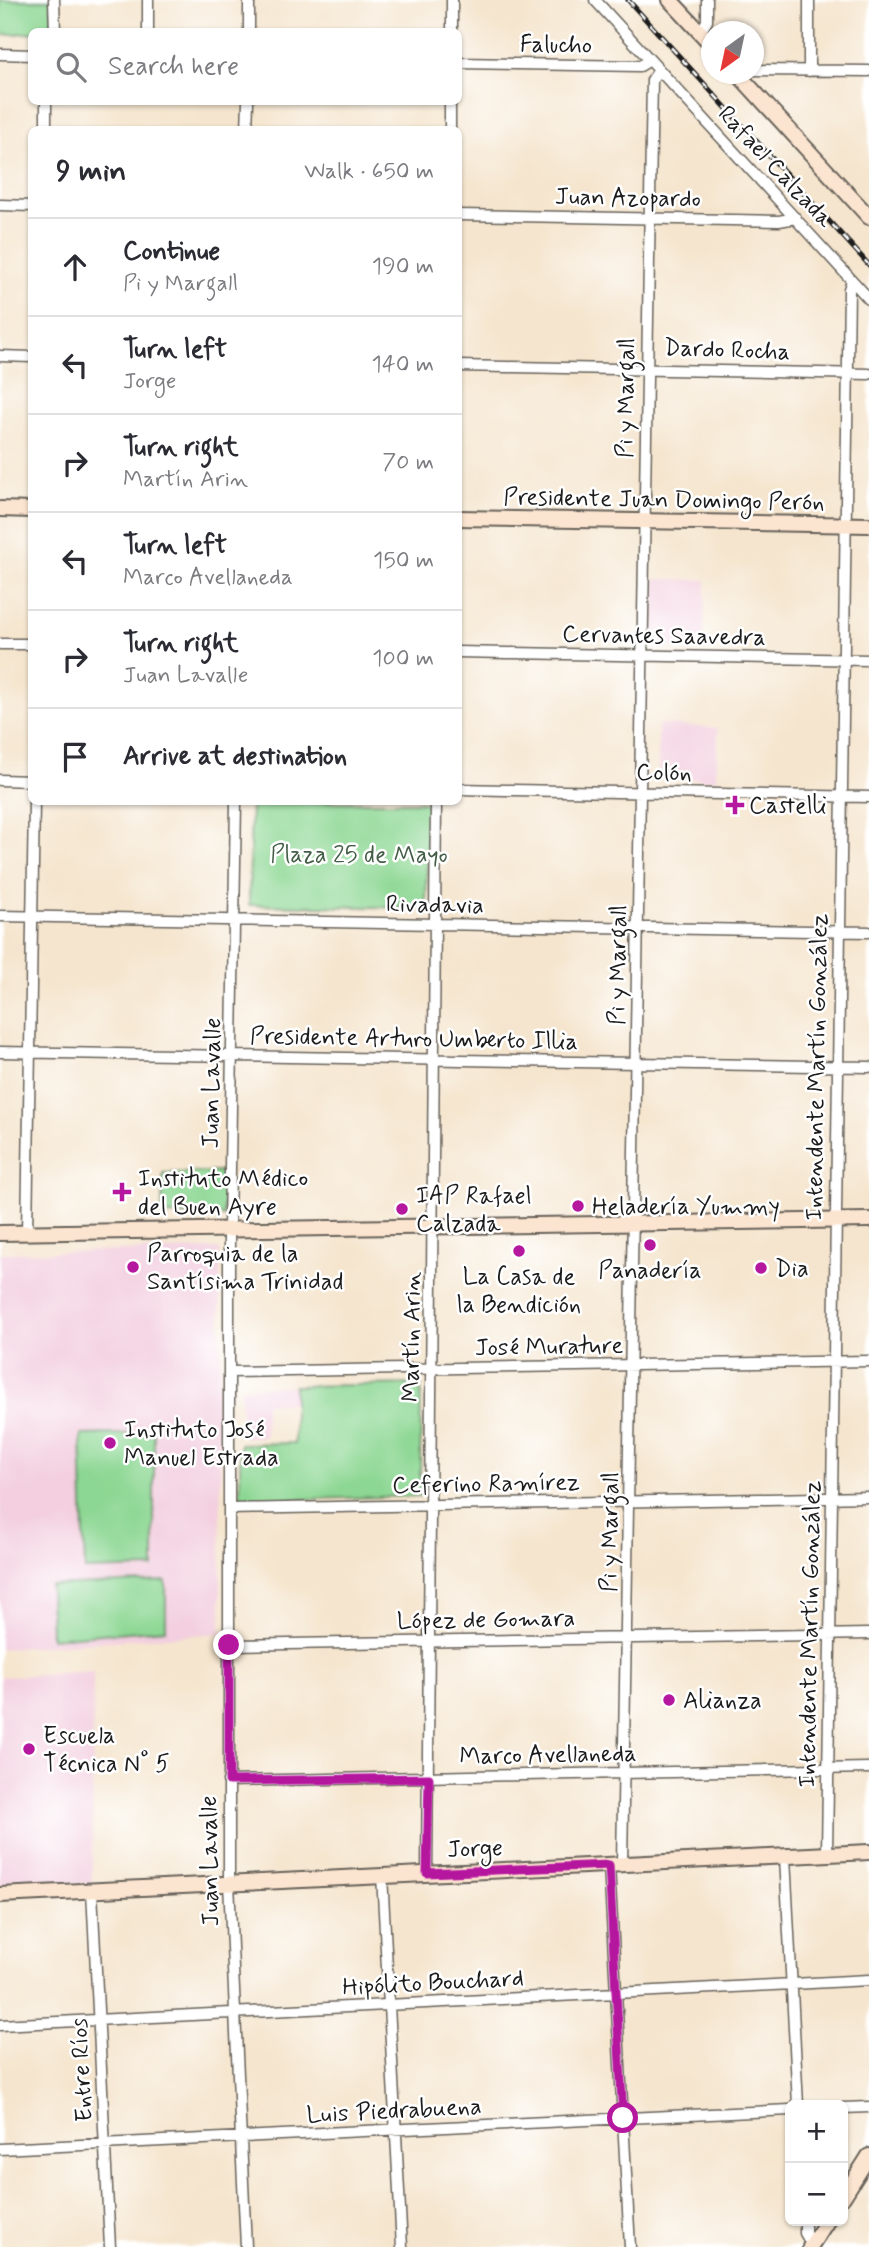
<!DOCTYPE html>
<meta charset="utf-8">
<style>
:root{--surface:#fff;--page:#f2f2f3;--text:#2b2b33;--muted:#7c7c81;--line:#e1e1e2}
body{margin:0;font-family:Mynerve,sans-serif;background:var(--page);color:var(--text)}
.controls{position:absolute;right:21px;bottom:21px;display:grid;overflow:hidden;border-radius:10px;box-shadow:0 2px 5px #0004}
.controls button{width:63px;height:63px;display:grid;place-items:center;padding:0;border:0;border-bottom:2px solid var(--line);background:var(--surface);color:var(--text);font:35px sans-serif}
.compass{position:absolute;left:701px;top:21px;width:63px;height:63px;border-radius:50%;background:var(--surface);box-shadow:0 2px 5px #0004;rotate:213deg}
.stop{position:absolute;width:21px;height:21px;margin:-16px;border:5px solid #b5179e;border-radius:50%;background:#fff}
.stop.end{background:#b5179e;border-color:#fff;box-shadow:0 2px 7px #0008}
.list{margin:0;padding:0;list-style:none}
h2{display:flex;justify-content:space-between;align-items:center;height:91px;margin:0;padding:0 28px;font-size:30px}
h2 small{font-size:23px;font-weight:400;color:var(--muted)}
.list li{display:grid;grid-template-columns:46px 1fr auto;gap:21px;align-items:center;box-sizing:border-box;height:98px;padding:0 28px;border-top:2px solid var(--line)}
.list b{display:block;font-size:26px;white-space:nowrap}
.list p{margin:0;font-size:23px;white-space:nowrap;color:var(--muted)}
.list em{font-size:23px;font-style:normal;color:var(--muted)}
.icon{flex:none;width:38px;height:38px;fill:none;stroke:currentColor;stroke-width:2;stroke-linecap:round;stroke-linejoin:round}
.map{position:relative;flex:none;width:869px;height:2247px;overflow:hidden}
.search{position:absolute;background:var(--surface);box-shadow:0 2px 5px #0004;left:28px;top:28px;width:434px;height:77px;display:flex;align-items:center;gap:18px;box-sizing:border-box;padding:0 24px;border-radius:10px;color:var(--muted);font-size:26px}
.panel{position:absolute;background:var(--surface);box-shadow:0 2px 5px #0004;left:28px;top:126px;width:434px;height:679px;border-radius:10px}
.map>svg:first-child{display:block}
.built{fill:#f3cfdf}
.green{fill:#8cd793;stroke:#547a58;stroke-width:2}
.lines{fill:none;stroke-linecap:round;stroke-linejoin:round}
.street-casing{stroke:#68625a;stroke-width:13}
.secondary-casing{stroke:#68625a;stroke-width:18}
.street{stroke:#fff;stroke-width:10}
.secondary{stroke:#fce5d0;stroke-width:14}
.rail-casing{stroke:#1c1c1c;stroke-width:5}
.rail{stroke:#fff;stroke-width:2.5;stroke-dasharray:8;stroke-linecap:butt}
.route{stroke:#b5179e;stroke-width:9}
.poi-dot{fill:#b5179e;stroke:#fff;stroke-width:2.5}
.labels{text-anchor:middle;stroke-width:5;stroke-linejoin:round;paint-order:stroke}
.street-label{font-size:24px;fill:#1c1c1c;stroke:#fff}
.poi-label{font-size:24px;fill:#1c1c1c;stroke:#fff;text-anchor:start}
.park-label{font-size:24px;fill:#435d46;stroke:#fff}
</style>
<div class="map">
<svg width="869" height="2247" viewBox="0 0 869 2247">
<rect width="100%" height="100%" fill="#fff"/>
<filter id="ink" filterUnits="userSpaceOnUse"><feTurbulence type="fractalNoise" baseFrequency=".0143" numOctaves="2"/><feDisplacementMap in="SourceGraphic" scale="14" xChannelSelector="R" yChannelSelector="G"/><feConvolveMatrix kernelMatrix="1 2 1 2 8 2 1 2 1" color-interpolation-filters="sRGB"/></filter>
<filter id="wash" filterUnits="userSpaceOnUse"><feTurbulence type="fractalNoise" baseFrequency=".00686" numOctaves="4" result="noise"/><feDisplacementMap in="SourceGraphic" scale="28" xChannelSelector="R" yChannelSelector="G"/><feGaussianBlur stdDeviation="1.57" result="paint"/><feColorMatrix in="noise" values="0 0 0 0 0 0 0 0 0 0 0 0 0 0 0 0 0 1.4 0 .05"/><feComposite in="paint" operator="in"/></filter>
<g filter="url(#wash)">
<rect width="100%" height="100%" fill="#f5e5ce"/>
<!-- built -->
<path class="built" d="M654,579L706,580L703,646H654Z
M658,724L718,728L716,780L658,777Z
M220,1249L221,1633L0,1649V1253Z
M294,1386V1403H265V1437H241V1387Z
M93,1671L92,1883L0,1887V1677Z"/>
<!-- green -->
<path class="green" d="M0,0H51L53,31L0,35Z
M251,802H428L426,908L249,905Z
M225,1172L223,1216L162,1215L163,1173Z
M421,1384L420,1496L240,1501V1444L294,1443V1386Z
M154,1433V1568L85,1570L81,1435Z
M166,1581V1629L51,1638L50,1586Z"/>
</g>
<g filter="url(#ink)">
<g class="lines">
<!-- street casing -->
<g class="street-casing">
<path id="street" d="M54,0L55,32
M595,0L869,299
M148,32V0
M249,32V0
M452,32V0
M700,33L707,21V0
M0,54L32,55
M458,63L640,66L650,60
M754,70L869,71
M809,71V0
M46,130V102
M247,130L248,102
M450,130V102
M0,205L32,206
M458,215L779,221L796,218
M0,356L32,357
M458,366L869,374
M0,644H32
M458,652L869,660
M0,780L32,781
M458,789L869,797
M236,802L229,1229V1883L246,2247
M0,916L869,932
M0,1052L869,1067
M27,1233L34,802
M229,1372L869,1361
M229,1509L869,1497
M229,1645L869,1634
M228,1781L869,1768
M827,1854L849,289L852,281
M785,1857L798,2105
M622,1864L652,80L659,70
M609,1865L630,2247
M427,1873L436,802
M382,1875L402,2247
M92,1891L110,2247
M0,2025L869,1980
M843,2108L869,2107
M0,2149L790,2110
M805,2221V2233L812,2245"/>
</g>
<!-- secondary casing -->
<g class="secondary-casing">
<path id="secondary" d="M670,0L712,45
M738,74L869,217
M0,509L32,510
M458,518L869,525
M0,1233L869,1220
M0,1895L869,1852
M843,2197L869,2156
M810,2247L827,2221"/>
</g>
<!-- street -->
<use href="#street" class="street"/>
<!-- secondary -->
<use href="#secondary" class="secondary"/>
<!-- rail casing -->
<g class="rail-casing">
<path id="rail" d="M628,0L869,265"/>
</g>
<!-- rail -->
<use href="#rail" class="rail"/>
</g>
</g>
<g class="lines" filter="url(#ink)">
<!-- route -->
<path class="route" d="M229,1645V1781L429,1778L427,1873L609,1865L623,2118"/>
</g>
<!-- markers -->
<g class="poi-dot">
<path d="M731.5 794.5h7v7h7v7h-7v7h-7v-7h-7v-7h7z"/>
<path d="M118.5 1181.5h7v7h7v7h-7v7h-7v-7h-7v-7h7z"/>
<circle cx="578" cy="1206" r="7"/>
<circle cx="402" cy="1209" r="7"/>
<circle cx="650" cy="1245" r="7"/>
<circle cx="519" cy="1251" r="7"/>
<circle cx="133" cy="1267" r="7"/>
<circle cx="761" cy="1268" r="7"/>
<circle cx="110" cy="1443" r="7"/>
<circle cx="669" cy="1700" r="7"/>
<circle cx="29" cy="1749" r="7"/>
</g>
<g class="labels">
<!-- street labels -->
<g class="street-label">
<text transform="translate(556 44) rotate(1)" y="8">Falucho</text>
<text transform="translate(776 166) rotate(47)" y="8">Rafael Calzada</text>
<text transform="translate(628 197) rotate(1)" y="8">Juan Azopardo</text>
<text transform="translate(727 349) rotate(2)" y="8">Dardo Rocha</text>
<text transform="translate(625 398) rotate(-89)" y="8">Pi y Margall</text>
<text transform="translate(664 499) rotate(1)" y="8">Presidente Juan Domingo Perón</text>
<text transform="translate(664 635) rotate(1)" y="8">Cervantes Saavedra</text>
<text transform="translate(664 772) rotate(1)" y="8">Colón</text>
<text transform="translate(435 904) rotate(1)" y="8">Rivadavia</text>
<text transform="translate(617 965) rotate(-89)" y="8">Pi y Margall</text>
<text transform="translate(414 1038) rotate(1)" y="8">Presidente Arturo Umberto Illia</text>
<text transform="translate(816 1067) rotate(-89)" y="8">Intendente Martín González</text>
<text transform="translate(211 1083) rotate(-89)" y="8">Juan Lavalle</text>
<text transform="translate(411 1337) rotate(-89)" y="8">Martín Arin</text>
<text transform="translate(549 1346) rotate(-1)" y="8">José Murature</text>
<text transform="translate(486 1483) rotate(-1)" y="8">Ceferino Ramírez</text>
<text transform="translate(609 1532) rotate(-89)" y="8">Pi y Margall</text>
<text transform="translate(486 1619) rotate(-1)" y="8">López de Gomara</text>
<text transform="translate(809 1634) rotate(-89)" y="8">Intendente Martín González</text>
<text transform="translate(548 1754) rotate(-1)" y="8">Marco Avellaneda</text>
<text transform="translate(475 1848) rotate(-2)" y="8">Jorge</text>
<text transform="translate(209 1861) rotate(-91)" y="8">Juan Lavalle</text>
<text transform="translate(433 1982) rotate(-3)" y="8">Hipólito Bouchard</text>
<text transform="translate(81 2070) rotate(-93)" y="8">Entre Ríos</text>
<text transform="translate(394 2110) rotate(-3)" y="8">Luis Piedrabuena</text>
</g>
<!-- poi labels -->
<g class="poi-label">
<text x="749" y="813">Castelli</text>
<text x="138" y="1186">Instituto Médico<tspan x="138" dy="28">del Buen Ayre</tspan></text>
<text x="416" y="1203">IAP Rafael<tspan x="416" dy="28">Calzada</tspan></text>
<text x="592" y="1214">Heladería Yummy</text>
<text x="147" y="1261">Parroquia de la<tspan x="147" dy="28">Santísima Trinidad</tspan></text>
<text x="775" y="1276">Dia</text>
<text x="650" y="1278" text-anchor="middle">Panadería</text>
<text x="519" y="1284" text-anchor="middle">La Casa de<tspan x="519" dy="28">la Bendición</tspan></text>
<text x="124" y="1437">Instituto José<tspan x="124" dy="28">Manuel Estrada</tspan></text>
<text x="683" y="1708">Alianza</text>
<text x="43" y="1743">Escuela<tspan x="43" dy="28">Técnica N° 5</tspan></text>
</g>
<!-- park labels -->
<g class="park-label">
<text x="359" y="862">Plaza 25 de Mayo</text>
</g>
</g>
</svg>
<div class="controls">
<button>+</button>
<button>−</button>
</div>
<svg class="compass" viewBox="-18 -18 36 36"><path d="M0-13l5 13h-10z" fill="#e53935"/><path d="M0 13l5-13h-10z" fill="#7c7c81"/></svg>
<div class="stop" style="left:623px;top:2118px"></div>
<div class="stop end" style="left:229px;top:1645px"></div>
<div class="search"><svg class="icon" aria-label="search" viewBox="0 0 24 24"><circle cx="10" cy="10" r="6"/><path d="M15 15l6 6"/></svg>Search here</div>
<section class="panel">
<h2>9 min<small>Walk · 650 m</small></h2>
<ul class="list">
<li><svg class="icon" aria-label="ahead" viewBox="0 0 24 24"><path d="M12 20V5M6 11l6-6 6 6"/></svg><div><b>Continue</b><p>Pi y Margall</p></div><em>190 m</em></li>
<li><svg class="icon" aria-label="left" viewBox="0 0 24 24"><path d="M17 20v-9H6M10 6l-5 5 5 5"/></svg><div><b>Turn left</b><p>Jorge</p></div><em>140 m</em></li>
<li><svg class="icon" aria-label="right" viewBox="0 0 24 24"><path d="M7 20v-9h11M14 6l5 5-5 5"/></svg><div><b>Turn right</b><p>Martín Arin</p></div><em>70 m</em></li>
<li><svg class="icon" aria-label="left" viewBox="0 0 24 24"><path d="M17 20v-9H6M10 6l-5 5 5 5"/></svg><div><b>Turn left</b><p>Marco Avellaneda</p></div><em>150 m</em></li>
<li><svg class="icon" aria-label="right" viewBox="0 0 24 24"><path d="M7 20v-9h11M14 6l5 5-5 5"/></svg><div><b>Turn right</b><p>Juan Lavalle</p></div><em>100 m</em></li>
<li><svg class="icon" aria-label="arrive" viewBox="0 0 24 24"><path d="M6 21V4h12l-3 4 3 4H6"/></svg><div><b>Arrive at destination</b></div></li>
</ul>
</section>
</div>
